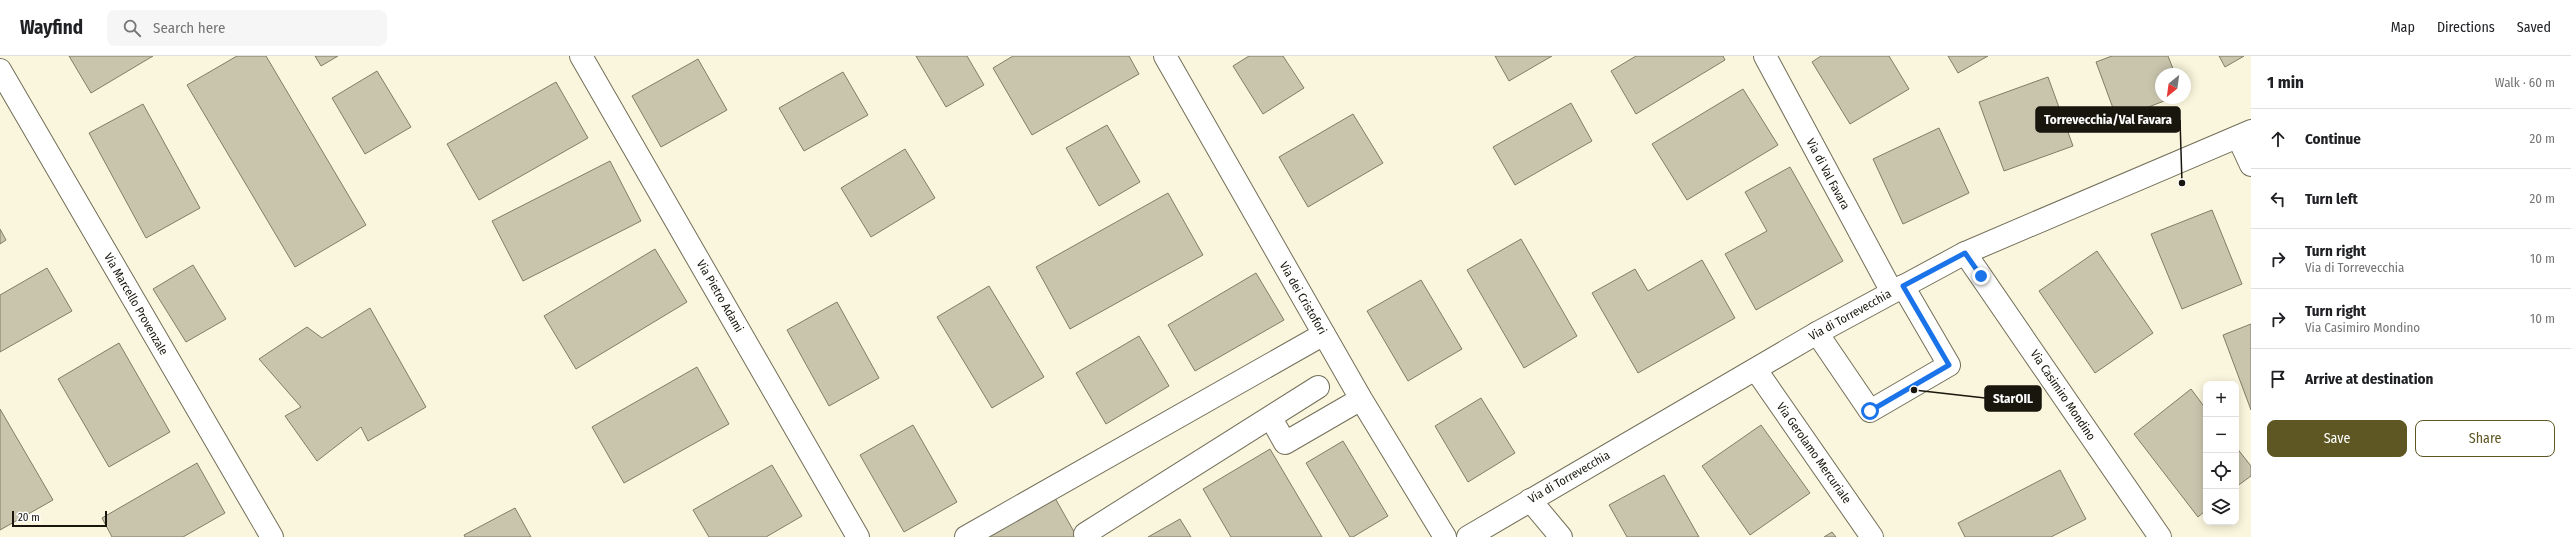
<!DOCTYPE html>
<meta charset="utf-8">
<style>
:root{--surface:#fff;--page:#f6f6f6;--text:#202124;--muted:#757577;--line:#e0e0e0;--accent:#5f5723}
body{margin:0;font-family:"Fira Sans Condensed",sans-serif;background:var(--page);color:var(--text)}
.controls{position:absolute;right:12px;bottom:12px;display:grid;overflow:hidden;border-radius:8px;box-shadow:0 2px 10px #0003}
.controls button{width:36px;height:36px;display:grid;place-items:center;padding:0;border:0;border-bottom:1px solid var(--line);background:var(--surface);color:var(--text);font:20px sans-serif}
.compass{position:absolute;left:2155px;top:12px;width:36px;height:36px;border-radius:50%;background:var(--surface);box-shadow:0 2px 10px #0003;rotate:209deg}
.scale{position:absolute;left:12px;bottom:10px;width:95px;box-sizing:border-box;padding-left:4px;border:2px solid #18160d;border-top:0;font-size:11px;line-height:14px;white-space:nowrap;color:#18160d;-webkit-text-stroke:3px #fff;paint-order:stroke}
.stop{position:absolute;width:12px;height:12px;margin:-9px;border:3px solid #1a73e8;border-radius:50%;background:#fff}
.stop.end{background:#1a73e8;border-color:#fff;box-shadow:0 1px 4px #0008}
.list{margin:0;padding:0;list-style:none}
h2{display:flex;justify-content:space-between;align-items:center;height:52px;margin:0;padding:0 16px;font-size:17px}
h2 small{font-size:13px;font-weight:400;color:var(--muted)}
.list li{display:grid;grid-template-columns:26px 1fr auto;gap:12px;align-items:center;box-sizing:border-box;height:60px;padding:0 16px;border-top:1px solid var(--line)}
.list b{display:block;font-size:15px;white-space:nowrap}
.list p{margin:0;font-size:13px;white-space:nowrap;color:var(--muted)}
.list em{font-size:13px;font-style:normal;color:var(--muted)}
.actions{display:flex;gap:8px;padding:12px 16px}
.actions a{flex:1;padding:9px 0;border:1px solid var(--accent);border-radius:8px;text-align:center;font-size:14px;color:var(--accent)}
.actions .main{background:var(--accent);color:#fff}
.icon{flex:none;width:22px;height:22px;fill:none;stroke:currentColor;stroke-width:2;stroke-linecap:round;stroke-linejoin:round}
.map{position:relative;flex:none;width:2251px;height:481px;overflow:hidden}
header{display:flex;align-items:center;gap:24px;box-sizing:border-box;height:56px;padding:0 20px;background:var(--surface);border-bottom:1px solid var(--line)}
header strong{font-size:19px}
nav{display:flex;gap:22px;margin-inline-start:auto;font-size:14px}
.search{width:280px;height:36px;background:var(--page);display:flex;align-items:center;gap:10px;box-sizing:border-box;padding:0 14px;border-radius:8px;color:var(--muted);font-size:15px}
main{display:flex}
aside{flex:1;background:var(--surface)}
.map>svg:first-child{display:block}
.building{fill:#c9c5ad;stroke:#807d66}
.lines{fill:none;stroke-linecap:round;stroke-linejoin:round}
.minor-casing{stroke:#726e58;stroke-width:24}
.major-casing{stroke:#726e58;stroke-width:24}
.minor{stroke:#fff;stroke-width:22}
.major{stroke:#fff;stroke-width:22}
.route{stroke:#1a73e8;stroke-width:5}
.labels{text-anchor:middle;stroke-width:4;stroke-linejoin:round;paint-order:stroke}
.street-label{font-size:12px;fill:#18160d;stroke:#fff}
.leader{fill:none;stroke:#18160d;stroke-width:1.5}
.callout-dot{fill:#18160d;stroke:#fff;stroke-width:1.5}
.callout{fill:#18160d;stroke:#18160d;stroke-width:1.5}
.callout-label{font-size:13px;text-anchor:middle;font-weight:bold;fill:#fff}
</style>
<header>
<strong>Wayfind</strong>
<div class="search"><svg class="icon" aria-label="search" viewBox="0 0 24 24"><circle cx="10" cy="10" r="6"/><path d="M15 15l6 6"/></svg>Search here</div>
<nav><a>Map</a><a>Directions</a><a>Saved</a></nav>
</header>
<main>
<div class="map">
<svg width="2251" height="481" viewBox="0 0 2251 481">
<rect width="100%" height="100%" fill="#faf6dd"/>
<!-- building -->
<path class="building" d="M69,0H153L91,37Z
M237,0H266L366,169L295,211L187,29Z
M315,0H338L321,10Z
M916,0H967L984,29L946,51Z
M1013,0H1129L1139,18L1032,79L993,12Z
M1249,0H1283L1304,32L1263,58L1233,10Z
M1495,0H1552L1509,25Z
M1636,0H1723L1725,4L1636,58L1611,15Z
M1821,0H1889L1909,33L1850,68L1812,6Z
M1948,0H1988L1958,17Z
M2112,0H2168L2175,18H2161V42H2172L2117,63L2096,6Z
M2219,0H2244L2225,11Z
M698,3L727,54L661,91L632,40Z
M377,15L411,71L365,98L332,42Z
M843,16L868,59L804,95L779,52Z
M2048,21L2073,90L2004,115L1979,46Z
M556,26L588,82L479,144L447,88Z
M1743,33L1778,89L1687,144L1652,88Z
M1571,47L1592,85L1515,129L1493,91Z
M143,48L200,152L146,182L89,77Z
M1353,58L1383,107L1308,151L1279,101Z
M1107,69L1140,126L1099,150L1066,92Z
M1939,72L1969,137L1903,168L1873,103Z
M905,93L935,142L871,181L841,132Z
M610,105L641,165L523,225L492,165Z
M1790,111L1843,205L1756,254L1725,198L1767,175L1745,136Z
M1168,137L1203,199L1070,273L1036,211Z
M2212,154L2242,228L2182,253L2151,178Z
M0,173L6,184L0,188Z
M1521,183L1577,280L1524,312L1467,214Z
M655,193L687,246L576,313L544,260Z
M2097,195L2153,277L2095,317L2039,235Z
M1702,204L1735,262L1638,317L1592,237L1635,213L1648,235Z
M193,209L226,263L186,286L153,233Z
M47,212L72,255L0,296V239Z
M1256,217L1284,264L1195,315L1168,269Z
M1421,224L1462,293L1408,325L1367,255Z
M989,230L1044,321L992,352L937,261Z
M837,246L879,322L829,350L787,274Z
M370,252L426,351L368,385L361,371L317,405L285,360L301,351L259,303L307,271L322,282Z
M2251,268V354L2223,279Z
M1139,280L1169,330L1106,368L1076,317Z
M119,287L170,376L109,411L58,323Z
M697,311L729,368L624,427L592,371Z
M2191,333L2206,353V454L2198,461L2134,378Z
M1481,342L1515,397L1468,426L1435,370Z
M0,353L53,444L0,474Z
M913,369L957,446L904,476L860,399Z
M1761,369L1810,437L1750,479L1702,410Z
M1343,385L1388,460L1353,481H1350L1306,407Z
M2236,391L2251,410V420L2236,431Z
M1270,393L1322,481H1231L1203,433Z
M197,407L225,457L183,481H112L102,462Z
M772,409L802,460L766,481H709L693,454Z
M2060,414L2086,463L2051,481H1965L1958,467Z
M1664,419L1699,481H1627L1609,449Z
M1055,442L1077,481H988Z
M515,452L531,481H465L464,479Z
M1180,463L1191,481H1148Z
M1832,476L1836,481H1824Z"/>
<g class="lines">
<!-- minor casing -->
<g class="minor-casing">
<path id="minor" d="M581,0L858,481
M1165,0L1361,343L1445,481
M1765,0L1892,236
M0,14L272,481
M2238,81L2251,109
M1965,197L2160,481
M1817,277L1870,355L1949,309L1903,230
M1756,314L1872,481
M1271,362L1285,387L1361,343
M1530,444L1561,481
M966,481L1324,278
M1086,481L1085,478L1318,331"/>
</g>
<!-- major casing -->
<g class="major-casing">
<path id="major" d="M1468,481L1817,277L1965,197L2251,75"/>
</g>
<!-- minor -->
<use href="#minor" class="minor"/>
<!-- major -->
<use href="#major" class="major"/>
</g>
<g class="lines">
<!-- route -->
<path class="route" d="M1870,355L1949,309L1903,230L1965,197L1981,220"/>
</g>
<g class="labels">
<!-- street labels -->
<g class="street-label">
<text transform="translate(1828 118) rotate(62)" y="4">Via di Val Favara</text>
<text transform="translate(720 240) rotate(60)" y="4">Via Pietro Adami</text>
<text transform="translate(1303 242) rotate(60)" y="4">Via dei Cristofori</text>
<text transform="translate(136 248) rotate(60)" y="4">Via Marcello Provenzale</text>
<text transform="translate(1850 259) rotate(-29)" y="4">Via di Torrevecchia</text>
<text transform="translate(2063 339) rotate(56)" y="4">Via Casimiro Mondino</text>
<text transform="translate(1814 397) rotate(55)" y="4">Via Gerolamo Mercuriale</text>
<text transform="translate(1569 421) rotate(-30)" y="4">Via di Torrevecchia</text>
</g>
</g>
<!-- callouts -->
<path class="leader" d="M2182 127L2180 64M1914 334L1985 342"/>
<g class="callout-dot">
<circle cx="2182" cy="127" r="4"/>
<circle cx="1914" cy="334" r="4"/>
</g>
<g class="callout">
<rect x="2036" y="51" width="144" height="25" rx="4"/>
<rect x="1985" y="330" width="56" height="25" rx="4"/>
</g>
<g class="callout-label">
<text x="2108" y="68">Torrevecchia/Val Favara</text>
<text x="2013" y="347">StarOIL</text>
</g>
</svg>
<div class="controls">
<button>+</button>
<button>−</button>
<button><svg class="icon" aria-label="locate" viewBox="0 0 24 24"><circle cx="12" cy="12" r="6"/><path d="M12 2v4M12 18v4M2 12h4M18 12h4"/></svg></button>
<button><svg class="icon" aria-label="layers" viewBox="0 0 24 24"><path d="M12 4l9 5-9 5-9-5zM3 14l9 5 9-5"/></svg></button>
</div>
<svg class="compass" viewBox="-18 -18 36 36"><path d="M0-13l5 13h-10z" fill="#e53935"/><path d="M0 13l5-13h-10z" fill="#757577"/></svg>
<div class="scale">20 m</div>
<div class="stop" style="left:1870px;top:355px"></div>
<div class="stop end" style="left:1981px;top:220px"></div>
</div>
<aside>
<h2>1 min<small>Walk · 60 m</small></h2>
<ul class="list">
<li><svg class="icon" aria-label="ahead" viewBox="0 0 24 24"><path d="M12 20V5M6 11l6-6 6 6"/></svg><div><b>Continue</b></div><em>20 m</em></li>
<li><svg class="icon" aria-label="left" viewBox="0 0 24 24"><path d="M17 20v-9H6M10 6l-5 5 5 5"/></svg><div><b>Turn left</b></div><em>20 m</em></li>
<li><svg class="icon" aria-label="right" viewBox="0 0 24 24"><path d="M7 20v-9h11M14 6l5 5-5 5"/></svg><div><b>Turn right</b><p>Via di Torrevecchia</p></div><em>10 m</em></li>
<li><svg class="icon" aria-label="right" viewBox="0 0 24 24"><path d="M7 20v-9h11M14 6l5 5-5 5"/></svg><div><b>Turn right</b><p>Via Casimiro Mondino</p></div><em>10 m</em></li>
<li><svg class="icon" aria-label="arrive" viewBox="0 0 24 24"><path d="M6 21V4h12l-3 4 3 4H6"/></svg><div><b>Arrive at destination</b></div></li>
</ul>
<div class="actions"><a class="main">Save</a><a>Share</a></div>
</aside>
</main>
